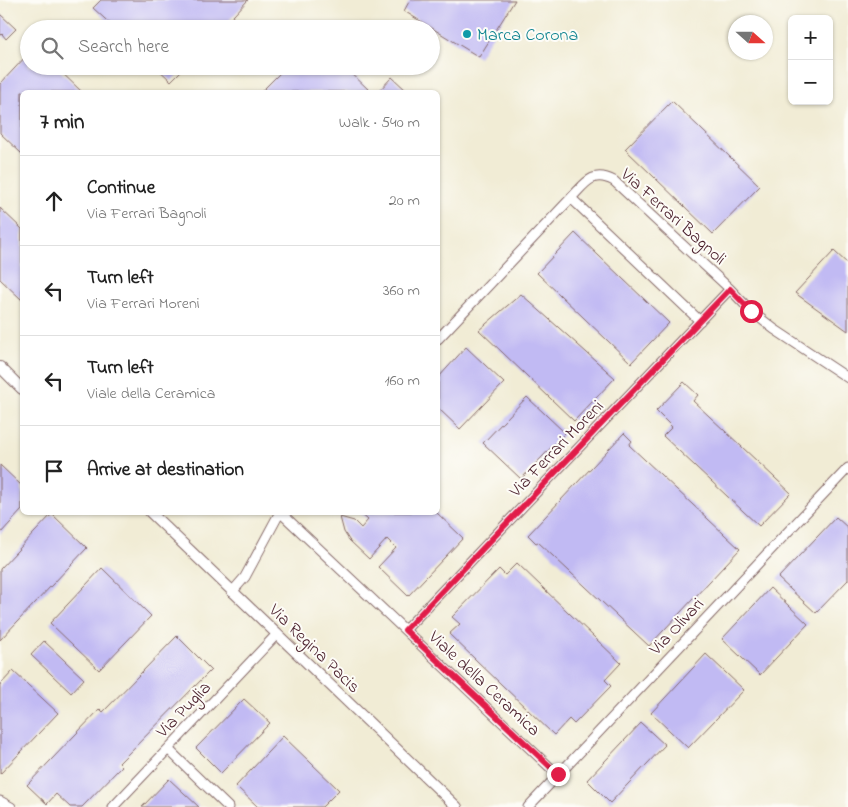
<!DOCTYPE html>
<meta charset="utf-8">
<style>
:root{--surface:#fff;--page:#f2f2f2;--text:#222;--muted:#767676;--line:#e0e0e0}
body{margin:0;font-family:"Indie Flower",sans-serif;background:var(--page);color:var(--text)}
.controls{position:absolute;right:15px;top:15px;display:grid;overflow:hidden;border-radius:8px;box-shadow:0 1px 4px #0004}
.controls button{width:45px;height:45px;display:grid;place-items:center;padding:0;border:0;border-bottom:1px solid var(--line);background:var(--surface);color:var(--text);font:25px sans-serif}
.compass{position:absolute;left:728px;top:15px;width:45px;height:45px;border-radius:50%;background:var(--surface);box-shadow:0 1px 4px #0004;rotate:111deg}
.stop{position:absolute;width:15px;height:15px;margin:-11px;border:4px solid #e11d48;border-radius:50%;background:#fff}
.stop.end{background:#e11d48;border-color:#fff;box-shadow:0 1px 5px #0008}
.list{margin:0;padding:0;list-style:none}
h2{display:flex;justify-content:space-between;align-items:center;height:65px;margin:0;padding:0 20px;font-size:21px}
h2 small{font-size:16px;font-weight:400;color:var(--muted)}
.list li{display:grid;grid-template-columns:32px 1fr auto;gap:15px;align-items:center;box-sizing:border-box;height:90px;padding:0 20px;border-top:1px solid var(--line)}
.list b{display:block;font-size:19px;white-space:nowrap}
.list p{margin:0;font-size:16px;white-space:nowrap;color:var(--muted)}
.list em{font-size:16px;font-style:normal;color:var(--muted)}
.icon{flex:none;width:28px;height:28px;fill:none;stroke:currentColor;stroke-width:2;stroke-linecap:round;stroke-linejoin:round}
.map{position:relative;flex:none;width:848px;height:807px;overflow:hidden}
.search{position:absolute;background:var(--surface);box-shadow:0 1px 4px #0004;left:20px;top:20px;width:420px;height:55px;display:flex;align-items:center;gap:12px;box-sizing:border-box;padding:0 18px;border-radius:28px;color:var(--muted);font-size:19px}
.panel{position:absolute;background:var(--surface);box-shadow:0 1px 4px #0004;left:20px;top:90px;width:420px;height:425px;border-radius:8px}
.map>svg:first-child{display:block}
.building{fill:#c1baf3}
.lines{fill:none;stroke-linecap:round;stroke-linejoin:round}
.minor-casing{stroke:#846766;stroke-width:11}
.tertiary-casing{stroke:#846766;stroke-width:12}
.minor{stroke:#fff;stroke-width:9}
.tertiary{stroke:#fff;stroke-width:10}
.route{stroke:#e11d48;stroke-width:6}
.culture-dot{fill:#0f9aa8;stroke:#fdfcf7;stroke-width:2}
.labels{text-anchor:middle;stroke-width:4;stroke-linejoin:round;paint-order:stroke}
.culture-label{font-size:18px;fill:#0d838f;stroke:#fdfcf7;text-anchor:start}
.street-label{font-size:18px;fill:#4a1f2b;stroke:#fdfcf7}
</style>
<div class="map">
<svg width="848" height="807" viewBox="0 0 848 807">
<rect width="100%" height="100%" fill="#fdfcf7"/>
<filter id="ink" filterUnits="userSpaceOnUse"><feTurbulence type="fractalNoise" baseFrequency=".02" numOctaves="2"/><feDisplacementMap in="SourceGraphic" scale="10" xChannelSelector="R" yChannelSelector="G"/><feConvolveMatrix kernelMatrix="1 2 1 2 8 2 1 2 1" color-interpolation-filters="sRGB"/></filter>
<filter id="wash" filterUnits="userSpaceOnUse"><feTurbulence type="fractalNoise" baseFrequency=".0096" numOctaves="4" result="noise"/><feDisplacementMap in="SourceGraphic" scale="20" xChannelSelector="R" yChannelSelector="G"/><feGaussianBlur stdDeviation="1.12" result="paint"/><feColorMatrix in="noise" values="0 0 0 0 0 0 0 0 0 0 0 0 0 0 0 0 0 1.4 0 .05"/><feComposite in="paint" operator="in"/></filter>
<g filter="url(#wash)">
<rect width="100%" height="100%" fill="#f1ecd5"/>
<g id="blocks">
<!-- building -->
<path class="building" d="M101,0H248L221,29H116L93,8Z
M410,0H515L479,57L404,11Z
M0,14L16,29L6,39L2,34L0,36Z
M29,53V66H55L82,92H22V154L0,133V84Z
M155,66H186L171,81Z
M287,66H344L371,92H261Z
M392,77L408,92H378Z
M672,101L760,186L713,234L625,149Z
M0,208L22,229V300L0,279Z
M575,233L669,323L631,363L537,273Z
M834,251L848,264V331L795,293Z
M521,294L615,378L574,421L479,330Z
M466,347L504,383L460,429L438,408V378Z
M684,382L698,395L693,401L791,493L759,526L663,436L672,427L656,411Z
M527,397L565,433L521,479L483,443Z
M624,433L632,441L629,445L740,549L649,646L538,542L536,543L528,535Z
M0,465L22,486V510L0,534Z
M359,512H436L463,538L408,596L378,567L396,548L387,539L369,559L349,540L344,532L340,517L354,521L361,528L368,520Z
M52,514L87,548L0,640V569Z
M836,517L848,528V580L816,613L778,578Z
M517,563L621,663L605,680L611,686L574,724L569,719L554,735L449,634L460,624L452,617L499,569L505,575Z
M102,568L151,616L99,670L50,623Z
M770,588L808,624L760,675L722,639Z
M177,636L211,670L119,763L122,766L82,807H70L56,794L47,804L27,785L100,709L103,712Z
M44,641L84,679L71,693L31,655Z
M706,654L744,690L688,748L651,713Z
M13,671L58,713L0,774V685Z
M244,699L270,723L221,773L196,748Z
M641,723L665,745L610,803L587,780Z
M283,736L339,790L322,807H258L236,786Z
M169,779L199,807H142Z"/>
</g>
</g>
<g filter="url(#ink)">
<use href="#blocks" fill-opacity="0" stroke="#846766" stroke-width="1"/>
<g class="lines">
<!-- minor casing -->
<g class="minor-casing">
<path id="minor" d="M571,198L700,321
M438,339L571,198C585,184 592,169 614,181L730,289L751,311L774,329L848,378
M280,512L558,775
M232,592L245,577L280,512
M405,630L730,289
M168,749L228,807
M0,801L11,807
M113,807L277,634
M528,807L848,468"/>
</g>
<!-- tertiary casing -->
<g class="tertiary-casing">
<path id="tertiary" d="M0,367L22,389
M150,512L457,807"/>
</g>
<!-- minor -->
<use href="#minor" class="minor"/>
<!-- tertiary -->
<use href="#tertiary" class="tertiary"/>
</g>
</g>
<g class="lines" filter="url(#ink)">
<!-- route -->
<path class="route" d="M558,774L405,630L730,289L751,311"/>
</g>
<!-- markers -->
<circle class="culture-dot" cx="467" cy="34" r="5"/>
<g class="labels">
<!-- culture labels -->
<g class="culture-label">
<text x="477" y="40">Marca Corona</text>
</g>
<!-- street labels -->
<g class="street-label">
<text transform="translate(674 216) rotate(42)" y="6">Via Ferrari Bagnoli</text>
<text transform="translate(556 448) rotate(-46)" y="6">Via Ferrari Moreni</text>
<text transform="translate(676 626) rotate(-47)" y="6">Via Olivari</text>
<text transform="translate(315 648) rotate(44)" y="6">Via Regina Pacis</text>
<text transform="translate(485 683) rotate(43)" y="6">Viale della Ceramica</text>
<text transform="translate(183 709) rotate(-46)" y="6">Via Puglia</text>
</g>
</g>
</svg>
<div class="controls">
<button>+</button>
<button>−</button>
</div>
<svg class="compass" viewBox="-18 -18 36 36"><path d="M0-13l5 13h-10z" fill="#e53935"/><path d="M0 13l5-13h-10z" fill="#767676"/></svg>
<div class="stop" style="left:751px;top:311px"></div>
<div class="stop end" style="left:558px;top:774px"></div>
<div class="search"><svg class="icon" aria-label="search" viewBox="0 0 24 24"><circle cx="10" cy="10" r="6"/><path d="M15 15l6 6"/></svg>Search here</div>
<section class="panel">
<h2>7 min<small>Walk · 540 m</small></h2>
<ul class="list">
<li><svg class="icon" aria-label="ahead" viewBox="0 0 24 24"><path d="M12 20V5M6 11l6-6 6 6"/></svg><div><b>Continue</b><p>Via Ferrari Bagnoli</p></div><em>20 m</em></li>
<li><svg class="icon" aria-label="left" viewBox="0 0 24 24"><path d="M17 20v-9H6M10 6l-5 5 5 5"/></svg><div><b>Turn left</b><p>Via Ferrari Moreni</p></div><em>360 m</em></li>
<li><svg class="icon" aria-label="left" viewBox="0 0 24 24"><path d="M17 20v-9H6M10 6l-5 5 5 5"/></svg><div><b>Turn left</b><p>Viale della Ceramica</p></div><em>160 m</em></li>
<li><svg class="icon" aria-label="arrive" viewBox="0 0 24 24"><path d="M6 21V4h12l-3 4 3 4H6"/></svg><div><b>Arrive at destination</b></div></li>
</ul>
</section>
</div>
